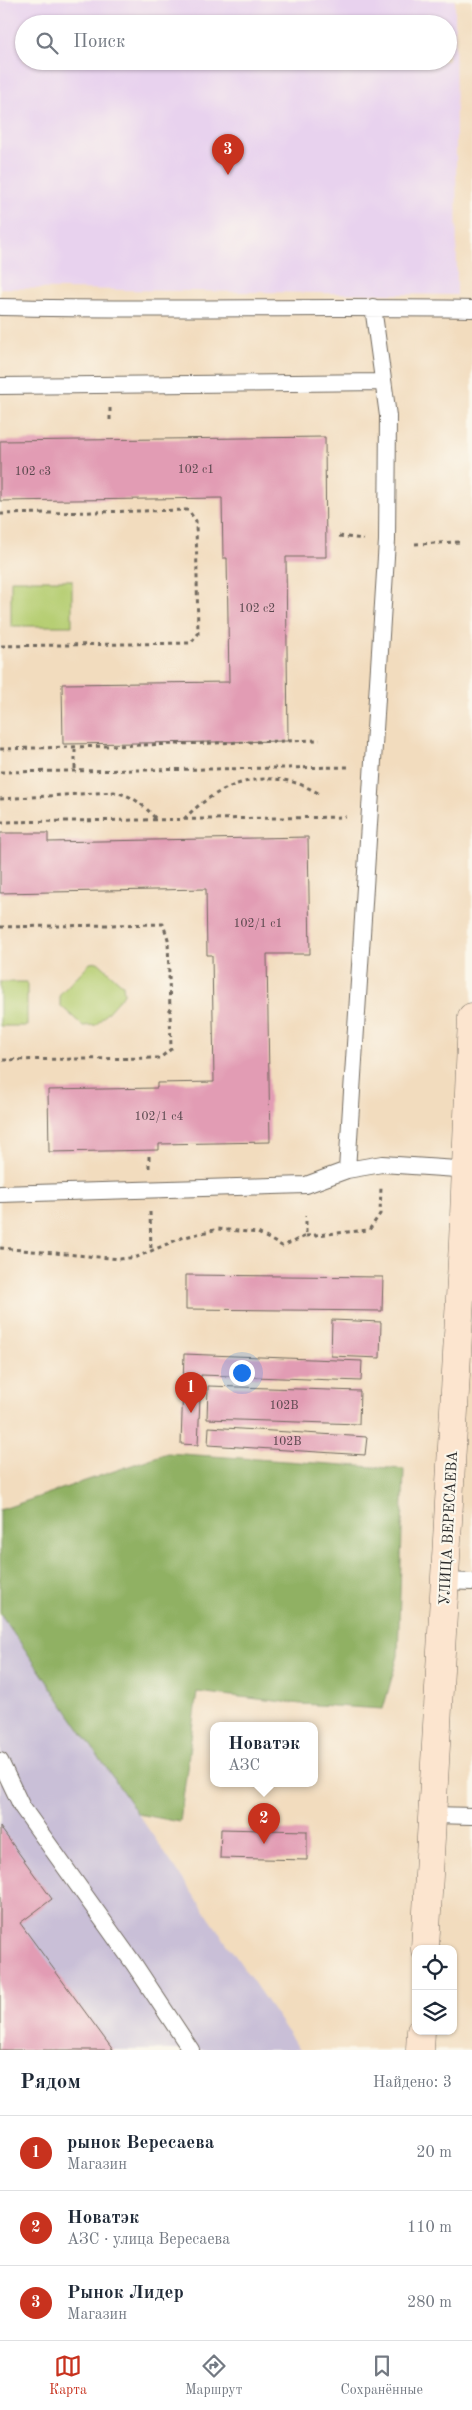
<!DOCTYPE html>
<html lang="ru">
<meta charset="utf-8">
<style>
:root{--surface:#fff;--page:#f2f2f3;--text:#1f2937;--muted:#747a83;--line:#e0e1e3;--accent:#c8321e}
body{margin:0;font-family:"Old Standard TT",serif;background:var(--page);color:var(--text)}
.controls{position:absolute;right:15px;bottom:15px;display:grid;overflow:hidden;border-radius:10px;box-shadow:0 1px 4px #0004}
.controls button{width:45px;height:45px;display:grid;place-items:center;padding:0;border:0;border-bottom:1px solid var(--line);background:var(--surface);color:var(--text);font:25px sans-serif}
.you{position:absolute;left:241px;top:1372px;width:18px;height:18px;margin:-12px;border:4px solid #fff;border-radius:50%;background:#1a73e8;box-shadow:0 0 0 8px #1a73e833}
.badge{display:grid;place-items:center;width:32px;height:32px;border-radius:50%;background:var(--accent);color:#fff;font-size:16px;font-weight:700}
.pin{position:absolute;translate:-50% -41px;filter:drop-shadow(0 1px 2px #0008)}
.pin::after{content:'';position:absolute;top:26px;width:18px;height:15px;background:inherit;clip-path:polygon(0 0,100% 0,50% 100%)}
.popup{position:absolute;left:210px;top:1722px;width:108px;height:65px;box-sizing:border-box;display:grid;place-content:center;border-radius:10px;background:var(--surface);filter:drop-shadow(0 1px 4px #0005);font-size:16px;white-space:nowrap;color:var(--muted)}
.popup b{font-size:19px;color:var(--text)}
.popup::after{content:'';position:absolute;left:50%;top:100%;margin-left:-10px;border:10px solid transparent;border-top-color:var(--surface)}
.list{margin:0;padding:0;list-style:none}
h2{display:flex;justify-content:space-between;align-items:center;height:65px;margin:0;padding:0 20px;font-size:21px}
h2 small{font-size:16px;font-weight:400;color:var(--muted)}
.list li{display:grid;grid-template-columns:32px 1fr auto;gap:15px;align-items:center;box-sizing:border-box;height:75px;padding:0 20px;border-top:1px solid var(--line)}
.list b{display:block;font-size:19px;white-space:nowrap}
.list p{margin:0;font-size:16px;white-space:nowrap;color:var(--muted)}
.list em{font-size:16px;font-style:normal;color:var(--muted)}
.icon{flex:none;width:28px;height:28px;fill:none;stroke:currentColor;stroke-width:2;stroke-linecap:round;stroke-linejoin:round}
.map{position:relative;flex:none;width:472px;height:2050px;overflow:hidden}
.search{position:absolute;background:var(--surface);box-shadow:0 1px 4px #0004;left:15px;right:15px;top:15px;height:55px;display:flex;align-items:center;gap:12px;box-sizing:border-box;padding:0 18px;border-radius:28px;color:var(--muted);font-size:19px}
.sheet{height:290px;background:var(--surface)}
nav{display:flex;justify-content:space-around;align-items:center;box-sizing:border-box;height:70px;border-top:1px solid var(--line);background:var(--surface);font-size:14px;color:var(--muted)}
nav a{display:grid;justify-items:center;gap:2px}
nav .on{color:var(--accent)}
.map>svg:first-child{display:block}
.built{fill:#e8d2ee;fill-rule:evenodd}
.industrial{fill:#c9bfd7}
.green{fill:#b6ce72;stroke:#707c4e}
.forest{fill:#90b164;stroke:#5e6e48}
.building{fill:#e29cb4}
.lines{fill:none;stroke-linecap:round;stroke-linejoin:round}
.service-casing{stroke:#71695e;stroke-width:18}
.secondary-casing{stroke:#71695e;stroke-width:29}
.path{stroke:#71695e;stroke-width:3;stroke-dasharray:4 4;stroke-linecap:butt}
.service{stroke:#fff;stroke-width:16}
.secondary{stroke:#fce5cf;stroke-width:28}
.labels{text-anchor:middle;stroke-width:4.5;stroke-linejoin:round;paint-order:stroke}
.number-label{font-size:12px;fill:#59474d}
.street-label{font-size:15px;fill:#2b2b2b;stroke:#fbf7ec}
</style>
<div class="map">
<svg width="472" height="2050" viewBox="0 0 472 2050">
<rect width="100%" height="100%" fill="#fbf7ec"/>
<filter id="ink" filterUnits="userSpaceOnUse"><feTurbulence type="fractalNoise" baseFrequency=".02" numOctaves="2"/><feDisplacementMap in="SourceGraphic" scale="10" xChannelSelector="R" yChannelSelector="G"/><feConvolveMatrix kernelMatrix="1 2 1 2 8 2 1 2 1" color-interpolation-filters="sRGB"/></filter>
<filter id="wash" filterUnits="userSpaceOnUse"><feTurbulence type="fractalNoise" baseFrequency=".0096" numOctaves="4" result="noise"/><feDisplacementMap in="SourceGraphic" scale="20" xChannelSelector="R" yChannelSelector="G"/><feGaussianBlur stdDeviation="1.12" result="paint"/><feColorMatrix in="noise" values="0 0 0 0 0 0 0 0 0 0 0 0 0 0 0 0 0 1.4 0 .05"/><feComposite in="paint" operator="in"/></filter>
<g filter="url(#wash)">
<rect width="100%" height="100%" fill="#f2dcbe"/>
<!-- built -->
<path class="built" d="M0,0H455L457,295L0,288ZM24,24H448V61H24Z"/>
<!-- industrial -->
<path class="industrial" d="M0,1613L138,1814L300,2050H0Z"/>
<!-- green -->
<path class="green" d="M11,580H72V626H11Z
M98,962L123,985L124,994L96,1025L83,1026L60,1005V994L90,963Z
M0,982H27V1026H0Z"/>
<!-- forest -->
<path class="forest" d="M167,1453L404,1469L398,1656L383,1709L301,1704L197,1692L180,1822L138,1814L0,1613V1510Z"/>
<g id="blocks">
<!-- building -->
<path class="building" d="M325,437L326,557H286L288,741L63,744L62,684L229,682L227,558H223L222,498L0,501V441Z
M0,833H48V842L308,837L310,954H267L270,1142L159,1144V1150L49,1152L48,1090L157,1088V1083L214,1082L212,955H207L206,889L0,893Z
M186,1275L383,1277L382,1311L186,1309Z
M332,1320L381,1322L380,1358L331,1356Z
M184,1354L362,1361L361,1381L201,1375L198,1445L181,1444Z
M208,1386L360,1391L359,1424L207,1419Z
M209,1427L367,1437L365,1455L208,1445Z
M0,1827L52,1899L20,1923L113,2050H0Z
M221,1829L307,1831V1860L220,1858Z"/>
</g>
</g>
<g filter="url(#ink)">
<use href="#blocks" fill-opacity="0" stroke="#71695e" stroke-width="1"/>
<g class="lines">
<!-- service casing -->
<g class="service-casing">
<path id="service" d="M0,307C157,311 315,306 472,309
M0,386L383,382
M347,1170L387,541L388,416L373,307
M0,1194L306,1185L347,1170L382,1164L472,1170
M445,1581L472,1582
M0,1761L22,1807L134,1964L191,2050
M433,1815L472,1816"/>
</g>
<!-- secondary casing -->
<g class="secondary-casing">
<path id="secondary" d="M425,1949L463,1242L472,1017
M420,2050L421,2031"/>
</g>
<!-- path -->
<path class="path" d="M110,408V420
M0,514L188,510L196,521L198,634L191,643L0,646
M339,536L364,539
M415,544L459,542
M0,749L320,740
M75,749V771
M0,772L350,767
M0,799L114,792C133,796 143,804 156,819
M184,819C213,789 254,770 296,783C304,785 313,791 321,794
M0,822L346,817
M0,927L163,924L168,939L171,1049L160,1058L0,1060
M149,1156V1168
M150,1212L151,1251
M306,1236L369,1230L380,1214L381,1187
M0,1248L120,1259L137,1257L181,1238L218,1229L258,1233L282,1246L306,1236V1216"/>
<!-- service -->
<use href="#service" class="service"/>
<!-- secondary -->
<use href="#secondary" class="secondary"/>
</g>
</g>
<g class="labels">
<!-- number labels -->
<g class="number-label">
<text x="196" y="473">102 с1</text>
<text x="33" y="475">102 с3</text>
<text x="257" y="612">102 c2</text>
<text x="258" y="927">102/1 с1</text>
<text x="159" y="1120">102/1 с4</text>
<text x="284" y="1409">102В</text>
<text x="287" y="1445">102В</text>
</g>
<!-- street labels -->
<g class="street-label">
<text transform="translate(448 1528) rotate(-87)" y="5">УЛИЦА ВЕРЕСАЕВА</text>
</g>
</g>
</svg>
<div class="controls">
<button><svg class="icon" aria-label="locate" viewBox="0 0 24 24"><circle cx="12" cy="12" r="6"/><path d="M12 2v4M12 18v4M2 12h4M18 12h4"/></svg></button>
<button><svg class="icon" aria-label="layers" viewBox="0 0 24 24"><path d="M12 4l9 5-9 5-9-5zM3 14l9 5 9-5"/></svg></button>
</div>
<div class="you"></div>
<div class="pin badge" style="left:191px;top:1413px">1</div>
<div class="pin badge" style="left:264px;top:1844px">2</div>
<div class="popup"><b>Новатэк</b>АЗС</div>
<div class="pin badge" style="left:228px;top:175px">3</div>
<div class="search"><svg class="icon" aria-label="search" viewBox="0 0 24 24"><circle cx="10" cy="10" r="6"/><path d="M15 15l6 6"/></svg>Поиск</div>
</div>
<section class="sheet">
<h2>Рядом<small>Найдено: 3</small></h2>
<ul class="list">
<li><span class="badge">1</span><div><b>рынок Вересаева</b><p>Магазин</p></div><em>20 m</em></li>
<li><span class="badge">2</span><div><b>Новатэк</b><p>АЗС · улица Вересаева</p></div><em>110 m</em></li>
<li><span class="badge">3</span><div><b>Рынок Лидер</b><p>Магазин</p></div><em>280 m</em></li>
</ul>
</section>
<nav>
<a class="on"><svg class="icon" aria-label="map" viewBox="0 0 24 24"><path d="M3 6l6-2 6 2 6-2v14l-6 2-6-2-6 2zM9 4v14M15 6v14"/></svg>Карта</a>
<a><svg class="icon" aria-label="directions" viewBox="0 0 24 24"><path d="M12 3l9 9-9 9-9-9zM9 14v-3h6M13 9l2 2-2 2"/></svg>Маршрут</a>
<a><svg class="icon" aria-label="saved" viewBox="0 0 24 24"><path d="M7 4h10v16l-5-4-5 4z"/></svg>Сохранённые</a>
</nav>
